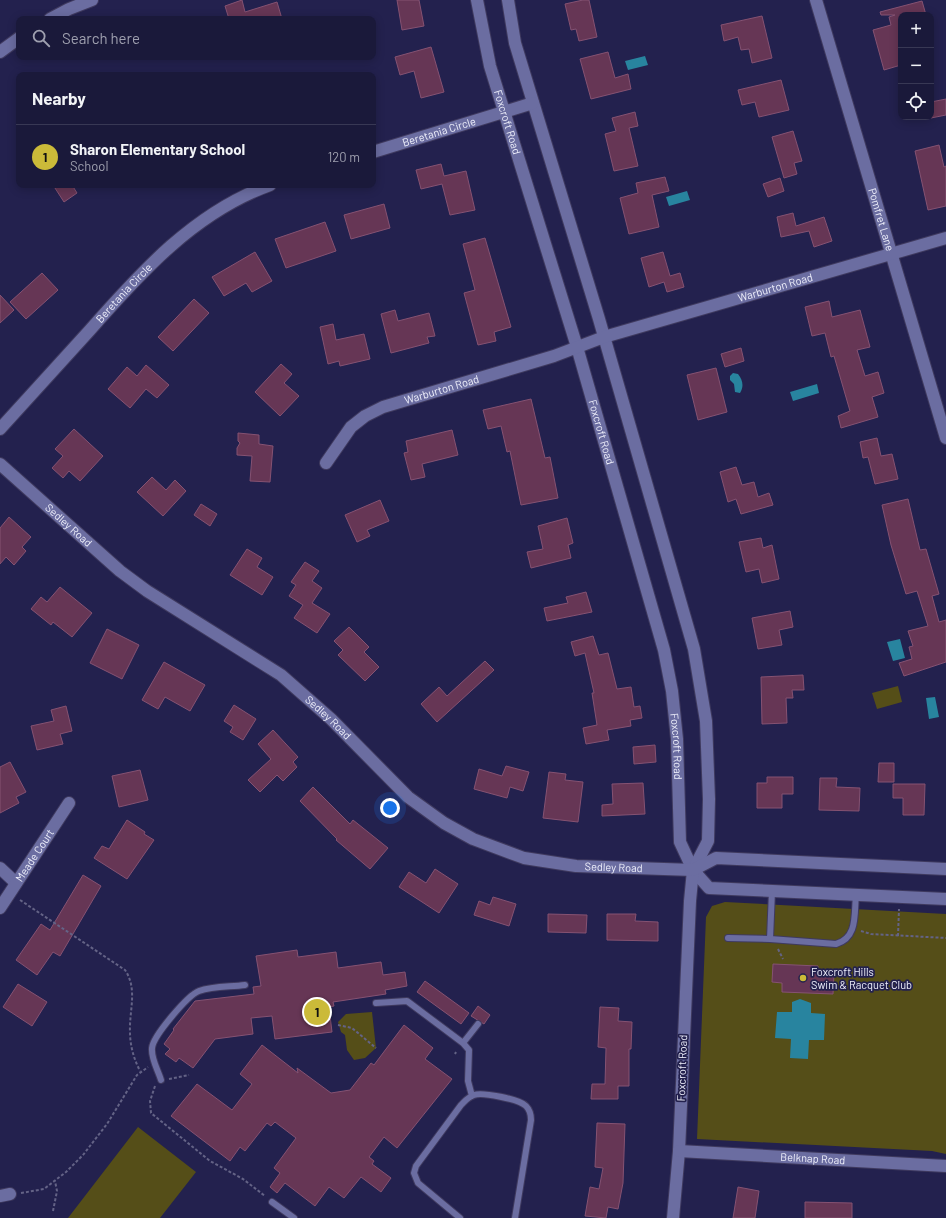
<!DOCTYPE html>
<meta charset="utf-8">
<style>
:root{--surface:#1a193a;--page:#272645;--text:#f1f3f6;--muted:#9fa0af;--line:#383854;--accent:#cbba39}
body{margin:0;font-family:Barlow,sans-serif;background:var(--page);color:var(--text)}
.controls{position:absolute;right:12px;top:12px;display:grid;overflow:hidden;border-radius:8px;box-shadow:0 2px 10px #0003}
.controls button{width:36px;height:36px;display:grid;place-items:center;padding:0;border:0;border-bottom:1px solid var(--line);background:var(--surface);color:var(--text);font:20px sans-serif}
.you{position:absolute;left:390px;top:808px;width:14px;height:14px;margin:-10px;border:3px solid #fff;border-radius:50%;background:#1a73e8;box-shadow:0 0 0 6px #1a73e833}
.badge{display:grid;place-items:center;width:26px;height:26px;border-radius:50%;background:var(--accent);color:#111;font-size:13px;font-weight:700}
.pin{position:absolute;translate:-50% -50%;border:2px solid #fff;box-shadow:0 1px 4px #0006}
.list{margin:0;padding:0;list-style:none}
h2{display:flex;justify-content:space-between;align-items:center;height:52px;margin:0;padding:0 16px;font-size:17px}
h2 small{font-size:13px;font-weight:400;color:var(--muted)}
.list li{display:grid;grid-template-columns:26px 1fr auto;gap:12px;align-items:center;box-sizing:border-box;height:64px;padding:0 16px;border-top:1px solid var(--line)}
.list b{display:block;font-size:15px;white-space:nowrap}
.list p{margin:0;font-size:13px;white-space:nowrap;color:var(--muted)}
.list em{font-size:13px;font-style:normal;color:var(--muted)}
.icon{flex:none;width:22px;height:22px;fill:none;stroke:currentColor;stroke-width:2;stroke-linecap:round;stroke-linejoin:round}
.map{position:relative;flex:none;width:946px;height:1218px;overflow:hidden}
.search{position:absolute;background:var(--surface);box-shadow:0 2px 10px #0003;left:16px;top:16px;width:360px;height:44px;display:flex;align-items:center;gap:10px;box-sizing:border-box;padding:0 14px;border-radius:8px;color:var(--muted);font-size:15px}
.panel{position:absolute;background:var(--surface);box-shadow:0 2px 10px #0003;left:16px;top:72px;width:360px;height:116px;border-radius:8px}
.map>svg:first-child{display:block}
.green{fill:#554e18}
.water{fill:#28849f}
.building{fill:#663655;stroke:#855272}
.lines{fill:none;stroke-linecap:round;stroke-linejoin:round}
.lane-casing{stroke:#3f3a5f;stroke-width:8}
.street-casing{stroke:#3f3a5f;stroke-width:14}
.path{stroke:#646386;stroke-width:2;stroke-dasharray:3 2;stroke-linecap:butt}
.lane{stroke:#6b6da1;stroke-width:6}
.street{stroke:#6b6da1;stroke-width:12}
.poi-dot{fill:#cbba39;stroke:#23214e;stroke-width:1.5}
.labels{text-anchor:middle;stroke-width:3.5;stroke-linejoin:round;paint-order:stroke}
.street-label{font-size:11px;fill:#eeeffb;stroke:#23214e}
.poi-label{font-size:11px;fill:#eeeffb;stroke:#23214e;text-anchor:start}
</style>
<div class="map">
<svg width="946" height="1218" viewBox="0 0 946 1218">
<rect width="100%" height="100%" fill="#23214e"/>
<!-- green -->
<path class="green" d="M898,686L902,702L877,709L872,693Z
M725,902L946,914V1154L932,1151L697,1139L706,917L712,906Z
M372,1012L376,1048L365,1058L354,1060L347,1050L345,1035L341,1032L338,1022L346,1014Z
M138,1127L196,1172L160,1218H68Z"/>
<!-- water -->
<path class="water" d="M645,56L648,65L628,70L625,61Z
M687,191L690,200L669,206L666,197Z
M733,373L738,374C743,380 744,387 740,393L735,392L734,384L730,380V376Z
M817,384L819,393L793,401L790,392Z
M900,639L905,658L893,661L887,642Z
M935,697L939,717L929,719L926,698Z
M800,999L811,1003V1013L825,1014L824,1040H809L808,1059L790,1058L791,1039L775,1038L777,1012H792V1002Z"/>
<!-- building -->
<path class="building" d="M242,0L245,12L277,2L282,19H229L225,6Z
M397,0H419L424,26L402,30Z
M583,0H589L597,37L579,41L576,29L571,30L565,4Z
M922,1L926,15H901V65L884,70L873,30L891,25L889,17L895,15H881L880,12Z
M762,16L772,58L752,63L749,49L741,50L738,37L724,41L721,25Z
M431,47L444,92L421,98L414,71L400,75L395,57Z
M608,52L615,78L628,74L631,89L591,99L580,59Z
M781,80L789,110L759,117L755,102L742,105L738,90Z
M946,99V115L931,118V102Z
M635,112L638,126L629,128L638,166L614,171L605,134L616,131L612,118Z
M793,131L802,161L794,163L797,174L784,178L772,137Z
M939,145L944,167L946,166V206L928,210L915,151Z
M441,164L444,176L466,171L475,210L450,215L442,184L421,189L416,170Z
M665,177L669,191L652,195L659,227L629,234L620,198L638,193L636,183Z
M780,178L784,191L768,197L763,184Z
M53,185H72L77,193L64,202Z
M384,204L390,228L351,239L344,215Z
M793,213L796,226L824,217L832,241L814,247L809,231L781,237L777,217Z
M325,222L336,251L286,268L275,239Z
M485,238L511,327L494,332L496,341L478,345L464,293L475,290L463,244Z
M255,252L272,281L252,292L246,283L224,296L212,277Z
M663,252L670,276L680,273L684,287L667,292L664,282L649,287L641,258Z
M42,273L58,290L26,319L10,302Z
M0,295L14,310L0,323Z
M194,299L209,313L173,351L158,337Z
M829,301L832,317L860,310L870,347L857,350L865,376L878,372L884,393L872,397L878,417L841,428L838,416L850,411L834,356L831,357L825,333L812,336L805,307Z
M395,310L398,321L429,313L435,336L427,337L429,343L391,353L381,314Z
M333,324L336,340L364,334L370,359L340,366L339,361L328,364L320,327Z
M741,348L744,361L725,367L721,354Z
M281,364L292,374L284,383L299,396L280,416L255,392Z
M146,365L169,385L157,398L146,389L130,408L108,389L127,367L137,376Z
M716,368L727,412L698,420L687,375Z
M531,399L545,458L550,457L558,498L521,505L510,451L507,452L501,426L488,429L483,410Z
M74,429L103,456L80,481L69,471L63,478L52,468L63,456L55,449Z
M452,430L458,455L422,464L425,477L411,480L404,453L408,452L406,441Z
M238,433L259,435V444L273,446L270,482L250,481L252,456L237,455V448L240,443L238,441Z
M877,438L881,456L892,454L898,479L875,484L868,457L863,458L860,442Z
M736,467L742,485L754,482L758,497L769,493L773,505L741,514L736,499L728,502L720,472Z
M152,477L166,490L175,480L186,491L163,516L137,492Z
M908,499L920,550L926,549L939,594L932,596L939,622L946,620V662L904,676L899,663L912,659L909,647L913,646L908,631L928,626L917,591L906,594L891,545L882,505Z
M380,500L389,521L367,530L370,536L357,542L345,515Z
M201,504L217,514L210,526L194,515Z
M9,517L31,537L22,547L26,551L14,565L6,557L0,564V528Z
M567,518L573,543L568,545L571,558L531,568L527,552L543,549L538,526Z
M761,538L763,548L772,545L779,579L762,583L759,569L746,572L739,542Z
M247,549L262,558L257,567L273,577L262,595L230,575Z
M305,562L319,571L312,581L322,588L312,603L330,614L317,633L294,618L303,605L289,596L296,585L291,582Z
M60,587L92,613L72,637L53,622L51,625L31,609L41,597L47,602Z
M586,592L592,612L547,621L544,608L568,603L566,597Z
M790,611L793,627L779,630L782,645L758,649L752,618Z
M349,627L369,647L364,652L379,667L365,681L338,655L343,650L334,641Z
M107,629L139,645L122,679L90,663Z
M593,636L599,655L608,653L617,689L631,687L634,707L640,706L642,718L630,720L631,726L607,730L609,740L586,744L583,728L597,725L592,693H594L585,653L575,656L571,642Z
M485,661L494,670L437,722L421,704L439,687L447,696Z
M164,662L205,685L190,711L165,697L158,709L142,700Z
M803,675L804,690H792L793,698H786L787,723L762,724L761,677Z
M234,705L256,719L243,740L230,732L233,727L224,721Z
M66,706L72,731L60,734L63,744L37,750L31,726L54,721L51,710Z
M273,730L298,757L293,762L297,767L283,781L277,775L260,792L248,780L271,759L258,744Z
M655,745L656,762L634,764L633,747Z
M10,762L26,792L16,797L19,803L0,813V767Z
M879,763H894V782H878Z
M506,766L529,772L523,791L510,787L507,798L474,789L479,769L502,776Z
M140,770L148,800L119,807L112,776Z
M549,772L566,774L565,780L583,782L578,822L543,818Z
M767,777H793V794H782V808H757V783H767Z
M820,778H837L836,787L860,788L859,811L819,810Z
M643,783L645,814L602,816V805L613,804L612,784Z
M893,784H925L924,815H903V798H893Z
M313,787L350,824L353,820L388,848L370,869L336,840L337,839L300,801Z
M127,820L145,832L144,834L154,840L127,879L94,858L102,846L109,849Z
M435,869L458,884L439,913L399,887L409,872L426,883Z
M83,875L101,886L60,956L53,952L37,975L16,960L41,924L50,930Z
M493,897L516,904L509,926L474,915L479,901L490,905Z
M548,914L587,915L586,933L548,932Z
M607,914H636L635,921L658,922V941L607,940Z
M297,950L298,957L336,952L338,968L381,962L383,975L405,972L407,986L385,990L386,994L333,1002L334,1006L329,1007L332,1032L275,1039L272,1016L251,1018L253,1034L215,1039L193,1068L179,1058L176,1062L165,1054L170,1049L164,1044L174,1030L173,1029L195,1001L254,994L253,987L261,986L256,956Z
M773,964L818,966V972L834,973L833,994L782,992V983L772,982Z
M425,981L469,1013L461,1024L417,992Z
M18,984L47,1002L32,1026L3,1007Z
M478,1006L490,1015L484,1024L471,1016Z
M600,1007L619,1008L618,1021L632,1022L631,1049H629V1086H618V1099H591L592,1084H605L606,1048L598,1047Z
M404,1025L433,1048L425,1059L452,1079L397,1148L384,1137L369,1157L374,1161L372,1164L391,1178L381,1192L361,1177L344,1198L329,1187L315,1206L285,1183L277,1193L270,1187L280,1173L274,1168L296,1138L275,1122L271,1126L267,1123L245,1151L240,1147L230,1161L171,1116L197,1084L232,1110L252,1084L240,1074L262,1045L298,1073L297,1068L331,1093L350,1090L371,1063L374,1065Z
M597,1123L625,1124L623,1183L618,1209L608,1207L606,1218L585,1216L590,1187L599,1189L603,1168L595,1167Z
M738,1187L759,1191L755,1218H733Z
M805,1202L852,1203V1218H805Z"/>
<g class="lines">
<!-- lane casing -->
<g class="lane-casing">
<path id="lane" d="M728,938L770,939L772,891
M770,939L836,944C858,938 854,914 856,895
M376,1003L407,1001L463,1043L469,1050L468,1081L472,1096
M463,1043L478,1024
M161,1080C158,1070 151,1059 152,1048C153,1036 188,995 199,991C213,986 230,987 245,985
M272,1202L294,1218
M460,1218L418,1183L414,1173L416,1166L461,1105C465,1101 468,1097 474,1095C482,1092 519,1099 526,1106C530,1110 531,1114 531,1120L515,1218"/>
</g>
<!-- street casing -->
<g class="street-casing">
<g id="street">
<path id="s1" d="M477,0L490,66L577,347L664,650L672,691L677,739L680,842L693,870L709,888L946,899"/>
<path d="M508,0L515,43L599,319L694,649L706,721L709,799L708,841L693,870L690,901L679,1151L673,1218"/>
<path id="s2" d="M816,0L946,438"/>
<path d="M50,19L69,9L92,0"/>
<path d="M0,52L19,38"/>
<path id="s3" d="M373,152L533,103"/>
<path id="s4" d="M0,429C30,396 60,363 90,330C141,272 195,212 270,185"/>
<path id="s5" d="M326,463L351,427L365,416L383,407L554,356L604,337L946,238"/>
<path id="s6" d="M0,464L120,571L147,591L281,675L331,719L408,797L444,823L473,839L524,858L576,866L693,870L716,858L946,869"/>
<path d="M0,868L16,883"/>
<path id="s7" d="M0,908L69,803"/>
<path id="s8" d="M679,1151L946,1166"/>
<path d="M0,1196L10,1194"/>
</g>
</g>
<!-- path -->
<path class="path" d="M20,900L125,970C138,989 129,1011 130,1032C130,1046 134,1059 140,1071
M861,931L871,934L946,938
M898,936L899,909
M778,949L783,959
M338,1025L352,1028L376,1048
M455,1054L456,1052
M169,1079L189,1075
M155,1086L150,1101L151,1113L210,1161L243,1179L265,1196
M21,1193L44,1189L66,1172L83,1155L107,1124L137,1075L148,1067
M53,1211L57,1191L55,1181"/>
<!-- lane -->
<use href="#lane" class="lane"/>
<!-- street -->
<use href="#street" class="street"/>
</g>
<!-- markers -->
<circle class="poi-dot" cx="803" cy="978" r="4"/>
<g class="labels">
<!-- street labels -->
<g class="street-label">
<text dy="4" stroke="none"><textPath href="#s1" startOffset="126">Foxcroft Road</textPath></text>
<text dy="4" stroke="none"><textPath href="#s3" startOffset="69">Beretania Circle</textPath></text>
<text dy="4" stroke="none"><textPath href="#s2" startOffset="229">Pomfret Lane</textPath></text>
<text dy="4" stroke="none"><textPath href="#s5" startOffset="492">Warburton Road</textPath></text>
<text dy="4" stroke="none"><textPath href="#s4" startOffset="184">Beretania Circle</textPath></text>
<text dy="4" stroke="none"><textPath href="#s5" startOffset="143">Warburton Road</textPath></text>
<text dy="4" stroke="none"><textPath href="#s1" startOffset="450">Foxcroft Road</textPath></text>
<text dy="4" stroke="none"><textPath href="#s6" startOffset="92">Sedley Road</textPath></text>
<text dy="4" stroke="none"><textPath href="#s6" startOffset="416">Sedley Road</textPath></text>
<text dy="4" stroke="none"><textPath href="#s1" startOffset="774">Foxcroft Road</textPath></text>
<text dy="4" stroke="none"><textPath href="#s7" startOffset="63">Meade Court</textPath></text>
<text dy="4" stroke="none"><textPath href="#s6" startOffset="751">Sedley Road</textPath></text>
<text transform="translate(682 1068) rotate(-88)" y="4">Foxcroft Road</text>
<text dy="4" stroke="none"><textPath href="#s8" startOffset="134">Belknap Road</textPath></text>
</g>
<!-- poi labels -->
<g class="poi-label">
<text x="811" y="976">Foxcroft Hills<tspan x="811" dy="13">Swim &amp; Racquet Club</tspan></text>
</g>
</g>
</svg>
<div class="controls">
<button>+</button>
<button>−</button>
<button><svg class="icon" aria-label="locate" viewBox="0 0 24 24"><circle cx="12" cy="12" r="6"/><path d="M12 2v4M12 18v4M2 12h4M18 12h4"/></svg></button>
</div>
<div class="you"></div>
<div class="pin badge" style="left:317px;top:1012px">1</div>
<div class="search"><svg class="icon" aria-label="search" viewBox="0 0 24 24"><circle cx="10" cy="10" r="6"/><path d="M15 15l6 6"/></svg>Search here</div>
<section class="panel">
<h2>Nearby<small></small></h2>
<ul class="list">
<li><span class="badge">1</span><div><b>Sharon Elementary School</b><p>School</p></div><em>120 m</em></li>
</ul>
</section>
</div>
